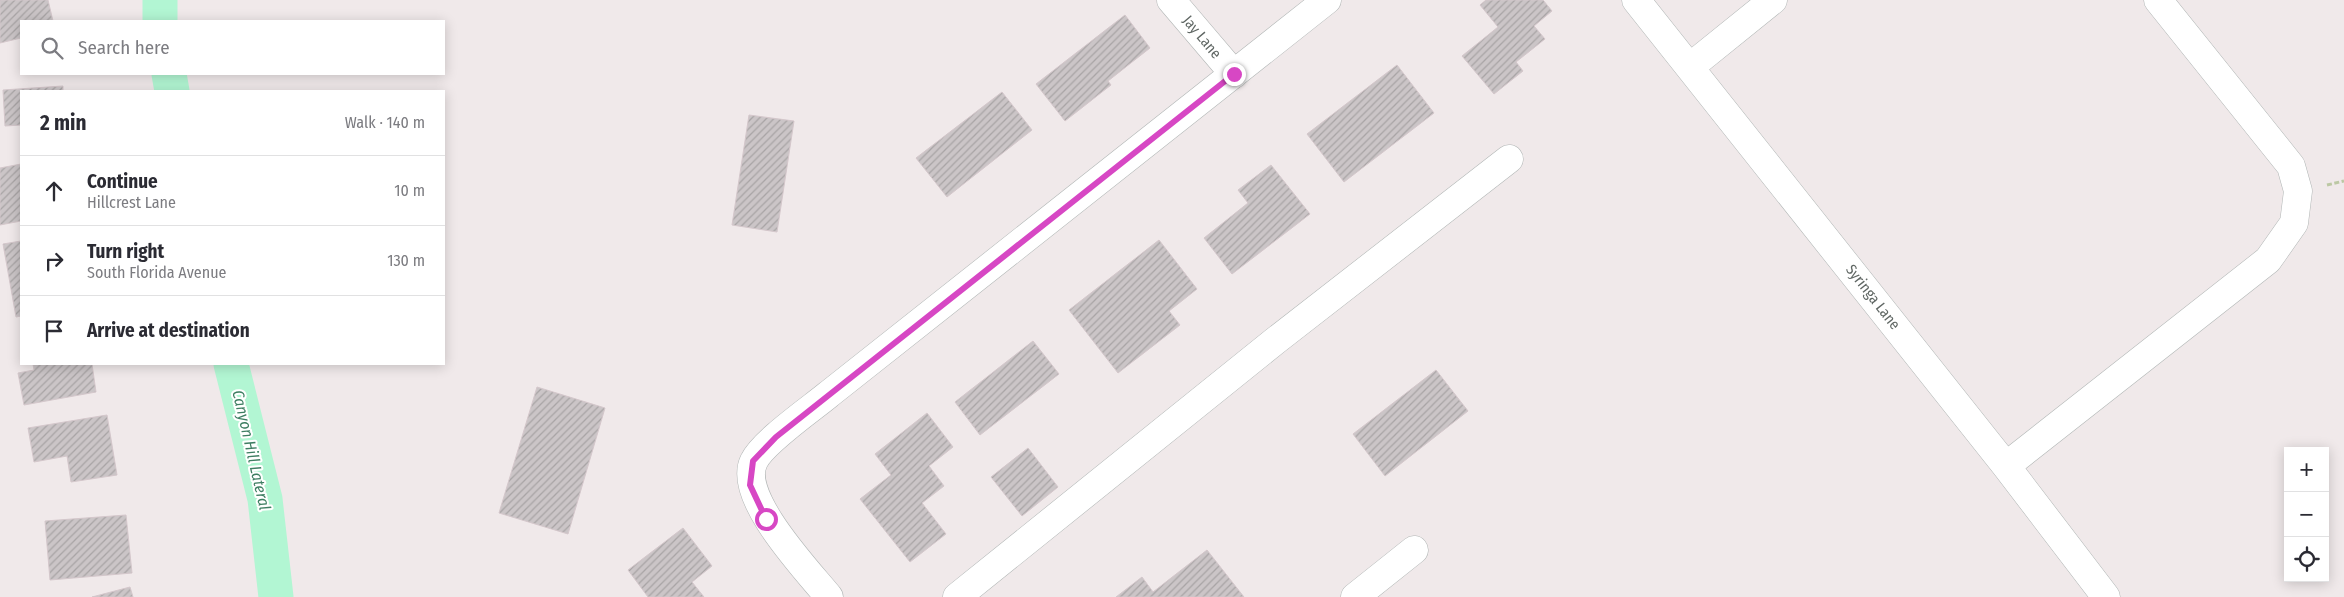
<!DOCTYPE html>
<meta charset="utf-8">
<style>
:root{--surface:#fff;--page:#f7f7f7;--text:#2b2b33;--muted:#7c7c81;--line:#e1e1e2}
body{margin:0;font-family:"Fira Sans Condensed",sans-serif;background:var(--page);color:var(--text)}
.controls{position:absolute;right:15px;bottom:15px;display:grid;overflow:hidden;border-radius:0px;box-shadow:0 2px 12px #0003}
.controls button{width:45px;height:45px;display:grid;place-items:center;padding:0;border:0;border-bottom:1px solid var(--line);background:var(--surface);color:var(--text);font:25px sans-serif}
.stop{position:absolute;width:15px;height:15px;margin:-11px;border:4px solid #d747c4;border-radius:50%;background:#fff}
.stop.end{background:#d747c4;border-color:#fff;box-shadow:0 1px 5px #0008}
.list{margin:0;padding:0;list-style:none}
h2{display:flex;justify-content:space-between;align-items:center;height:65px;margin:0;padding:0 20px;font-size:21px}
h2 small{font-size:16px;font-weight:400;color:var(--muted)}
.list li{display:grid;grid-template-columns:32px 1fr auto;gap:15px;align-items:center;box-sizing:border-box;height:70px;padding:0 20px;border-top:1px solid var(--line)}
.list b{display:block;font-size:19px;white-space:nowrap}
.list p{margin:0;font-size:16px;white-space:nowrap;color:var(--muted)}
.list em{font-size:16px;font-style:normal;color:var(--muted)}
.icon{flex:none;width:28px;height:28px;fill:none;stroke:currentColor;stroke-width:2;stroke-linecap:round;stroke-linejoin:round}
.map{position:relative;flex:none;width:2344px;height:597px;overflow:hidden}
.search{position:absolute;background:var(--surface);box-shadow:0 2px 12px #0003;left:20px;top:20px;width:425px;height:55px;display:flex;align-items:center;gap:12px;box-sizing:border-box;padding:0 18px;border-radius:0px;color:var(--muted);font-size:19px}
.panel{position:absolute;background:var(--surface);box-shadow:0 2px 12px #0003;left:20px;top:90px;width:425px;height:275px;border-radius:0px}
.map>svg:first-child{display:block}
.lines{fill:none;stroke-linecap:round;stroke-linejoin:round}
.canal{stroke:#b2f6d3;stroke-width:35}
.building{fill:url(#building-hatch);stroke:#d4c7cb}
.minor-casing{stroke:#b1b6b5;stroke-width:29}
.path{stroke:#bcc8a4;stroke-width:3;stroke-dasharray:5 2.5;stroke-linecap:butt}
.minor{stroke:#fff;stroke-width:28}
.route{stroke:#d747c4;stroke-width:6}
.labels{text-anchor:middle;stroke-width:4;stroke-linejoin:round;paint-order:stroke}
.street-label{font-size:15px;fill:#606764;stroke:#fff}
.water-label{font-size:16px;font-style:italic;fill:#3e7e62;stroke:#fff}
</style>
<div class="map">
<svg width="2344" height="597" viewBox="0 0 2344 597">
<defs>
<pattern id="building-hatch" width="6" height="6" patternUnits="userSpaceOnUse" patternTransform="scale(1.25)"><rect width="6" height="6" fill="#cbc5c7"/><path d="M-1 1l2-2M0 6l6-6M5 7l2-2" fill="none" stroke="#a8a4a5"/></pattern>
</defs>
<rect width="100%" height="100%" fill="#f0e9ea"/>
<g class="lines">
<!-- canal -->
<path class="canal" d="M160,0V21
M169,74L172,91
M231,364L265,499L276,597"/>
</g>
<!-- building -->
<path class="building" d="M0,0H48L53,21H21V38L0,43Z
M1486,0H1543L1552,11L1534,26L1545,39L1516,62L1523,71L1494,94L1462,56L1498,27L1480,5Z
M1125,15L1150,48L1108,81L1111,85L1065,121L1036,84Z
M1397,65L1434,113L1344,182L1307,134Z
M63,86V91H21V125L5,126L3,90Z
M1002,92L1032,130L947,197L916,158Z
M749,115L794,121L777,232L732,225Z
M21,164V221L0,225V168Z
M1271,165L1310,214L1232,274L1204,238L1248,203L1238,190Z
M1159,240L1197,289L1169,311L1180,325L1118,373L1069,310Z
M21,241V316L16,317L3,244Z
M1033,341L1059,374L980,435L955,402Z
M33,364H92L96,392L24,405L18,373L34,370Z
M1436,370L1468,411L1385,476L1353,434Z
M537,387L605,408L568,534L499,513Z
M927,413L953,447L929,466L944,486L922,503L946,534L910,562L860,499L891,475L875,454Z
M107,415L117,475L71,482L67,456L34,462L28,428Z
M1028,448L1058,487L1022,516L991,477Z
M126,515L132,573L50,580L45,521Z
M683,528L712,566L692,582L704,597H648L628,570Z
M1207,550L1244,597H1116L1142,577L1153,592Z
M130,587L133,597H92Z"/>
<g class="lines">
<!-- minor casing -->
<g class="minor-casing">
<path id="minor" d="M1171,0L1234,74
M1636,0L2006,466L2106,597
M1690,67L1773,0
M2006,466L2268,260L2294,223L2298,191L2291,166L2158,0
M829,597C807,570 736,496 754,461C763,442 811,409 829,394L1327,0
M957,597L1275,341L1509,159
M1355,597L1414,550"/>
</g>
<!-- path -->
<path class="path" d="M2327,185L2344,181"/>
<!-- minor -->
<use href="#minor" class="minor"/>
</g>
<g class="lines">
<!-- route -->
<path class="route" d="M766,519L750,485L753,461L776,437L1234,74"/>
</g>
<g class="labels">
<!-- street labels -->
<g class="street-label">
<text transform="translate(1202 37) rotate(50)" y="5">Jay Lane</text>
<text transform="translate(1873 297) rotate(52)" y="5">Syringa Lane</text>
</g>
<!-- water labels -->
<g class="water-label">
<text transform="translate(252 450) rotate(77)" y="6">Canyon Hill Lateral</text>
</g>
</g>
</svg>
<div class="controls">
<button>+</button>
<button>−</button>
<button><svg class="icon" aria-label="locate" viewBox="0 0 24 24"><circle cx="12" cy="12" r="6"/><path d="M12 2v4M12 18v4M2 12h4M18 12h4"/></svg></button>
</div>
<div class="stop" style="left:766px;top:519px"></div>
<div class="stop end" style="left:1234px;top:74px"></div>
<div class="search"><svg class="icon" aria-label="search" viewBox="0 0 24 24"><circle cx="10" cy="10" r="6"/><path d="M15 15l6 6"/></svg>Search here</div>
<section class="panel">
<h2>2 min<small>Walk · 140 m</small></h2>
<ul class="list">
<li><svg class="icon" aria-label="ahead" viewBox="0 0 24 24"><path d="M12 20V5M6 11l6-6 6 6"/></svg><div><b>Continue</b><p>Hillcrest Lane</p></div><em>10 m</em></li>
<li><svg class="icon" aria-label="right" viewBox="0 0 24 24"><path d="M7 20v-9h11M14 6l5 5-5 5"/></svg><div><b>Turn right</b><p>South Florida Avenue</p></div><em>130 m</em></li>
<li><svg class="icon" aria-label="arrive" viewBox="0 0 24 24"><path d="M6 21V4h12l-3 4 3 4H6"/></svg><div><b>Arrive at destination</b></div></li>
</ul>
</section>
</div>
